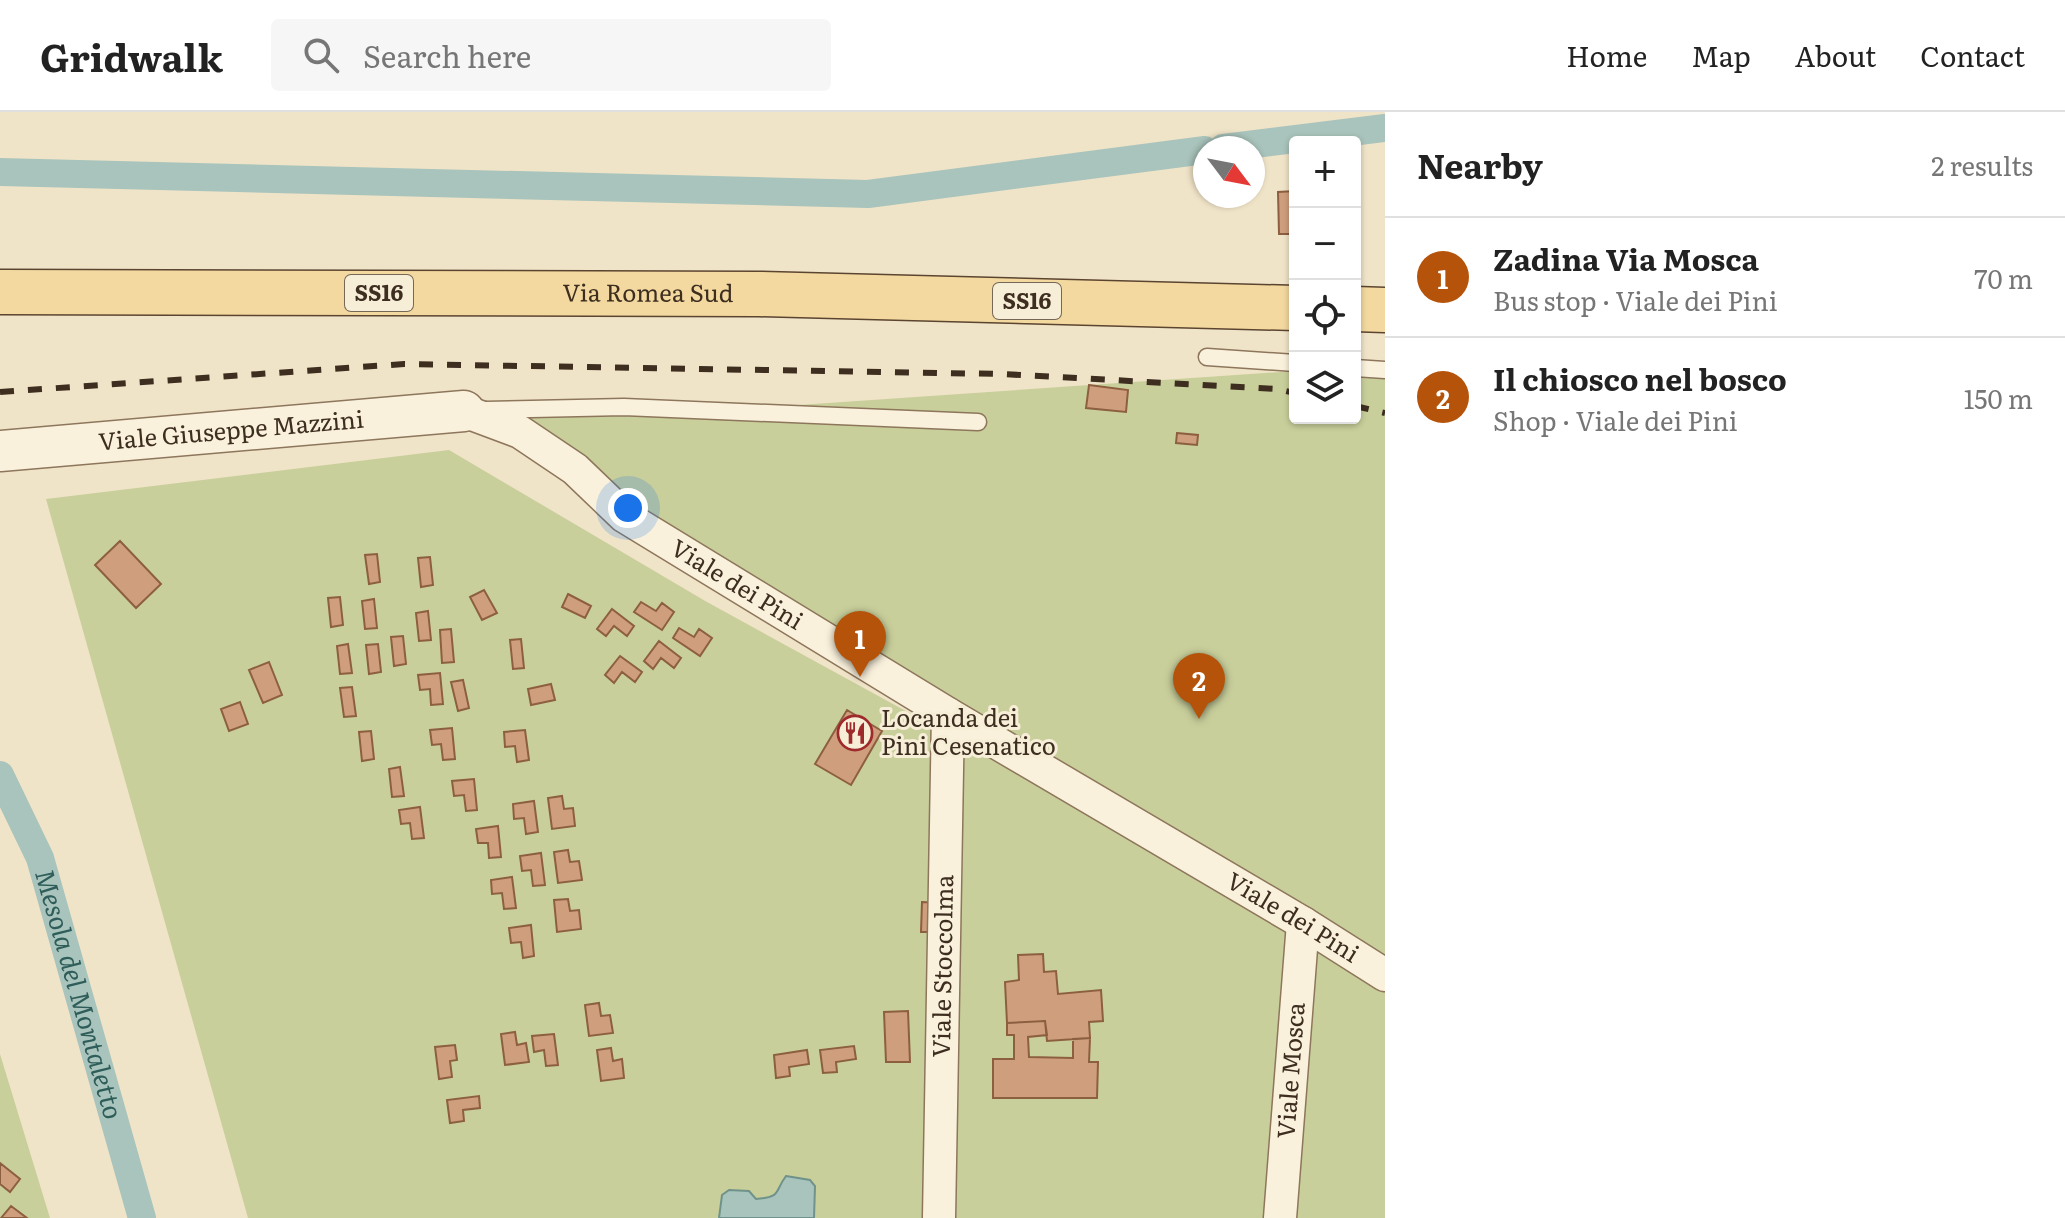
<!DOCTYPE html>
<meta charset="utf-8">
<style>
:root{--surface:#fff;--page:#f6f6f6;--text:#222;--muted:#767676;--line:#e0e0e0;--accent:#b45309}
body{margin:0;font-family:Literata,serif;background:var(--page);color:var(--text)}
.controls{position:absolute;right:24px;top:24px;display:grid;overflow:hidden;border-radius:8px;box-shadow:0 2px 6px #0004}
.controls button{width:72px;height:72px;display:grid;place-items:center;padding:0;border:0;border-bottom:2px solid var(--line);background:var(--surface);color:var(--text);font:40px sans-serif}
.compass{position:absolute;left:1193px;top:24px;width:72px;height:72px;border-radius:50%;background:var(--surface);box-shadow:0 2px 6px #0004;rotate:122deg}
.you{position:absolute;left:628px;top:396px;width:28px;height:28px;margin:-20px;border:6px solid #fff;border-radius:50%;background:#1a73e8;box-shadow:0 0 0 12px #1a73e833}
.badge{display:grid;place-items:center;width:52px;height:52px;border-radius:50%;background:var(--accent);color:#fff;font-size:26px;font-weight:700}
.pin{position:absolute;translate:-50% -66px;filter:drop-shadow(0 2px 4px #0008)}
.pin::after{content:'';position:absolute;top:42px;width:28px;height:24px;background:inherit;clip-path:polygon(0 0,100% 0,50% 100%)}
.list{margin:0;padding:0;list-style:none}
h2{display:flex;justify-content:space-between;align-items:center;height:104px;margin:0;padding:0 32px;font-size:34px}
h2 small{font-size:26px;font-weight:400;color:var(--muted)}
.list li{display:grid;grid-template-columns:52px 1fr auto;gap:24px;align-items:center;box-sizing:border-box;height:120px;padding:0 32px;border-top:2px solid var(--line)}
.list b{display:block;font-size:30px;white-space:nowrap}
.list p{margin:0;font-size:26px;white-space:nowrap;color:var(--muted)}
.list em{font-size:26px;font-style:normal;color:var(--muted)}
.icon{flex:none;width:44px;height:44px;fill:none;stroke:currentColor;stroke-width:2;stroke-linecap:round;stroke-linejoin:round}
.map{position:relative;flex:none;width:1385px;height:1106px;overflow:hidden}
header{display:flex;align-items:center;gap:48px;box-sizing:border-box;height:112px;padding:0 40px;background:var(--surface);border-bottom:2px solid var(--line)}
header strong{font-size:38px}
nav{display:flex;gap:44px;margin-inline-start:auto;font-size:28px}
.search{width:560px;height:72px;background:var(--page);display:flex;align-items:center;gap:20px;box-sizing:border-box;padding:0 28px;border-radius:8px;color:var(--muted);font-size:30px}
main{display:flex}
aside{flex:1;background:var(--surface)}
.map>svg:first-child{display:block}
.green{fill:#c9cf9b}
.water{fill:#a9c4bc;stroke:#6f938a;stroke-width:2}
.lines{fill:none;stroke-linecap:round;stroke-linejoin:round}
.canal{stroke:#a9c4bc;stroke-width:28}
.building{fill:#cf9f7d;stroke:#8d5f41;stroke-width:2}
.service-casing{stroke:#8d765c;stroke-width:19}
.minor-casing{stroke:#8d765c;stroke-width:35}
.tertiary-casing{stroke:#8d765c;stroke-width:43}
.primary-casing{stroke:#5b4430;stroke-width:47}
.service{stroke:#faf1dc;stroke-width:16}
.minor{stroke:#faf1dc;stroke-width:32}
.tertiary{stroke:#faf1dc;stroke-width:40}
.primary{stroke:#f3d9a0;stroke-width:44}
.rail{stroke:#3d2e20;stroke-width:6;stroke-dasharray:14 14;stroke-linecap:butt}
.labels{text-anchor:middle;stroke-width:6;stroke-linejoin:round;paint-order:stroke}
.shield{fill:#f7eed8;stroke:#756857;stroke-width:2}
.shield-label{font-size:22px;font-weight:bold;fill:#3d2e20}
.street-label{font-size:24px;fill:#3d2e20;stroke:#f7eed8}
.poi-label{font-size:24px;fill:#3d2e20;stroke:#f7eed8;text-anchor:start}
.water-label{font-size:26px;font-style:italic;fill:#2f5d5a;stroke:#f7eed8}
</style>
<header>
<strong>Gridwalk</strong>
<div class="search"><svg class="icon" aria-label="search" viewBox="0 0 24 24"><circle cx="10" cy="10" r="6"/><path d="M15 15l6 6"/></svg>Search here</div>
<nav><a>Home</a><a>Map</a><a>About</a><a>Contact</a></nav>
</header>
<main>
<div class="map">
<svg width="1385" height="1106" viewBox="0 0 1385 1106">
<rect width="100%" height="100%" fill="#f0e4c8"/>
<!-- green -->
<path class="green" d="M1385,253V1106H933L948,602L464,299H709L1295,259V306H1355V255Z
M449,338L707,490L935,615L926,1106H248L46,387Z
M0,942L50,1106H0Z"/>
<!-- water -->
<path class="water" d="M786,1064L810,1068L815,1074L814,1106H719L722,1083L729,1078L749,1079L756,1087C782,1085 774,1080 786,1064Z"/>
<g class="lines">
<!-- canal -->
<g class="canal">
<path d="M1223,36L1385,16"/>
<path d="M0,60L868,82L1205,38"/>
<path id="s1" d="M0,663L40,746L142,1106"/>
</g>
</g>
<!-- building -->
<path class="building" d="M1295,79V122H1279L1278,80Z
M1089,273L1128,278L1126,300L1086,296Z
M1177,321L1198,323L1197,333L1176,331Z
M120,429L161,472L136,496L95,453Z
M377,442L380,470L369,472L365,443Z
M430,445L433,473L421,475L418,446Z
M484,478L497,501L482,508L470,485Z
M568,482L591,494L585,506L562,495Z
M340,485L343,513L331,515L328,486Z
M374,487L377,516L365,517L362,489Z
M641,490L656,499L662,491L674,500L662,518L634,500Z
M612,497L634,514L627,524L614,514L606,524L597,517Z
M428,499L431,528L419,529L416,501Z
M679,516L694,525L699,517L712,526L700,544L673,526Z
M451,517L454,550L442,551L440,518Z
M403,524L406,552L394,554L391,525Z
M521,527L524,556L513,557L510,528Z
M659,529L681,546L674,556L661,546L653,557L644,549Z
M348,532L352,561L340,562L337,534Z
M378,532L381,560L369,562L366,533Z
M620,544L642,560L635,570L622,560L614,571L605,563Z
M269,550L282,583L263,591L249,558Z
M440,561L443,592L431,593L430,577L420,578L418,563Z
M463,568L469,596L458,599L451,570Z
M551,572L555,588L531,593L528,577Z
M352,575L356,604L344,605L340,576Z
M240,590L248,612L229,619L221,597Z
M847,598L882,619L851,673L815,652Z
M452,616L455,647L443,648L441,632L432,633L430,618Z
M525,618L529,648L517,650L515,634L505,635L504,620Z
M371,619L374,647L362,649L359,620Z
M400,655L404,684L392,685L389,657Z
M474,667L477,698L466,699L464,683L454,684L452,669Z
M562,684L564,697L573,696L575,714L552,717L548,686Z
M534,689L538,720L526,722L524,706L514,707L513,692Z
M420,695L424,726L412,727L410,711L401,712L399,698Z
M498,714L501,745L489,746L488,731H478L476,717Z
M568,738L570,750L579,749L582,768L558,771L554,740Z
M541,741L545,773L533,774L531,758L522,759L520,744Z
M512,765L516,796L504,797L502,781L492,782L491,768Z
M568,787L570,799L579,798L581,817L557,820L554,788Z
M922,790L938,791L937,820H921Z
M531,813L534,844L523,846L521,830L511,831L509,816Z
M1043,842L1044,860L1056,859L1058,882L1101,878L1103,909L1089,910L1090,926L1047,929L1045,909L1007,911L1005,870L1019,868L1018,843Z
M599,891L601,904L610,903L613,921L589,924L585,893Z
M908,899L910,950H886L884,900Z
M1045,909L1047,923L1028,925L1029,945L1073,946V927L1090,926L1089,950H1098L1097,986H993V947H1014V923H1007V911Z
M515,920L517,933L526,931L529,950L505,953L501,922Z
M554,922L558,953L546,954L544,938L534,940L532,924Z
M455,933L457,948L450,949L452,965L439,967L435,935Z
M854,934L856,947L836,950L837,960L823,961L820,938Z
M611,936L613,949L622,947L624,966L601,969L597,938Z
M807,938L809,952L789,955L790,964L776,966L774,943Z
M479,984L480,996L463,998L464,1009L450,1011L447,988Z
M0,1051L20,1067L10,1080L0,1072Z
M11,1094L27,1106H1Z"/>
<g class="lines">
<!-- service casing -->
<g class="service-casing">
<path id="service" d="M1207,245L1295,251
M1355,256L1385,258
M486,298L624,295L978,310"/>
</g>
<!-- minor casing -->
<g class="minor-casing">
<g id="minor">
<path id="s2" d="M464,299L520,320L575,357L624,404L948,602L1303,811L1385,863"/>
<path id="s3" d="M939,1106L948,602"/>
<path id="s4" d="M1280,1106L1303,811"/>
</g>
</g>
<!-- tertiary casing -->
<g class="tertiary-casing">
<g id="tertiary">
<path id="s5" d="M0,339L464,299"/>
</g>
</g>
<!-- primary casing -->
<g class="primary-casing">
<g id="primary">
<path id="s6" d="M0,180L759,182L1295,196"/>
<path d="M1355,197L1385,198"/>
</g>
</g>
<!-- service -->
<use href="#service" class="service"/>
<!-- minor -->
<use href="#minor" class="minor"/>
<!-- tertiary -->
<use href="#tertiary" class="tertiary"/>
<!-- primary -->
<use href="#primary" class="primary"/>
<!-- rail -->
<path class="rail" d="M0,280L404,252L1002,262L1277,277L1295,281
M1355,294L1385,301"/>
</g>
<!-- icons -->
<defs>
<g id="restaurant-ring" transform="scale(1.8)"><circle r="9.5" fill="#f7eed8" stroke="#9e2a2b" stroke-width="1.5"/><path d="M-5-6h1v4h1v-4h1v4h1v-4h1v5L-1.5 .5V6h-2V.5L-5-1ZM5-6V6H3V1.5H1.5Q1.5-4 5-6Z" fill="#9e2a2b"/></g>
</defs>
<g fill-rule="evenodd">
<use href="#restaurant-ring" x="855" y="621"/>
</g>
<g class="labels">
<!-- shield labels -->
<g class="shield">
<rect x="345" y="163" width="68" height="36" rx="6"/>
<rect x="993" y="171" width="68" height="36" rx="6"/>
</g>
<g class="shield-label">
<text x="379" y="189">SS16</text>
<text x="1027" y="197">SS16</text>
</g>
<!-- street labels -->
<g class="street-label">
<text dy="8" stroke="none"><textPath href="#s6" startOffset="648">Via Romea Sud</textPath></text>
<text dy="8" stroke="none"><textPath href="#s5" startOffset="232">Viale Giuseppe Mazzini</textPath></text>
<text dy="8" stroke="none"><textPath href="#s2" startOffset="326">Viale dei Pini</textPath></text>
<text dy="8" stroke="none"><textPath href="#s2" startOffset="974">Viale dei Pini</textPath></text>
<text dy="8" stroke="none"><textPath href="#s3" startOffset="252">Viale Stoccolma</textPath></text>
<text dy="8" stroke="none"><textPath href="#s4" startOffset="148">Viale Mosca</textPath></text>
</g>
<!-- poi labels -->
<g class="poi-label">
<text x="881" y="615">Locanda dei<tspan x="881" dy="28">Pini Cesenatico</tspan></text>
</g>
<!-- water labels -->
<g class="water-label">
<text dy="9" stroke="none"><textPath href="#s1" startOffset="234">Mesola del Montaletto</textPath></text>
</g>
</g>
</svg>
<div class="controls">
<button>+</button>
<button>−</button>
<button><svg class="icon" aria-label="locate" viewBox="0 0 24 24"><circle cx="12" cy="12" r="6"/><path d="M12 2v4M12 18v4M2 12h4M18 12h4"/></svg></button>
<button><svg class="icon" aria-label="layers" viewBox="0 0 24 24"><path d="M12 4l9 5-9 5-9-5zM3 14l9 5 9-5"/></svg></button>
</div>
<svg class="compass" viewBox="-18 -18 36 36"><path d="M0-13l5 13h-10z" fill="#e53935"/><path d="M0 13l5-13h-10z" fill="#767676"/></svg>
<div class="you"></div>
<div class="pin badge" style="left:860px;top:565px">1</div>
<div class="pin badge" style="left:1199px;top:607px">2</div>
</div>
<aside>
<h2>Nearby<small>2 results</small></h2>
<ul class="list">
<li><span class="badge">1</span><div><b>Zadina Via Mosca</b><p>Bus stop · Viale dei Pini</p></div><em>70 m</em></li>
<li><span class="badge">2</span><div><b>Il chiosco nel bosco</b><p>Shop · Viale dei Pini</p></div><em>150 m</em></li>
</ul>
</aside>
</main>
